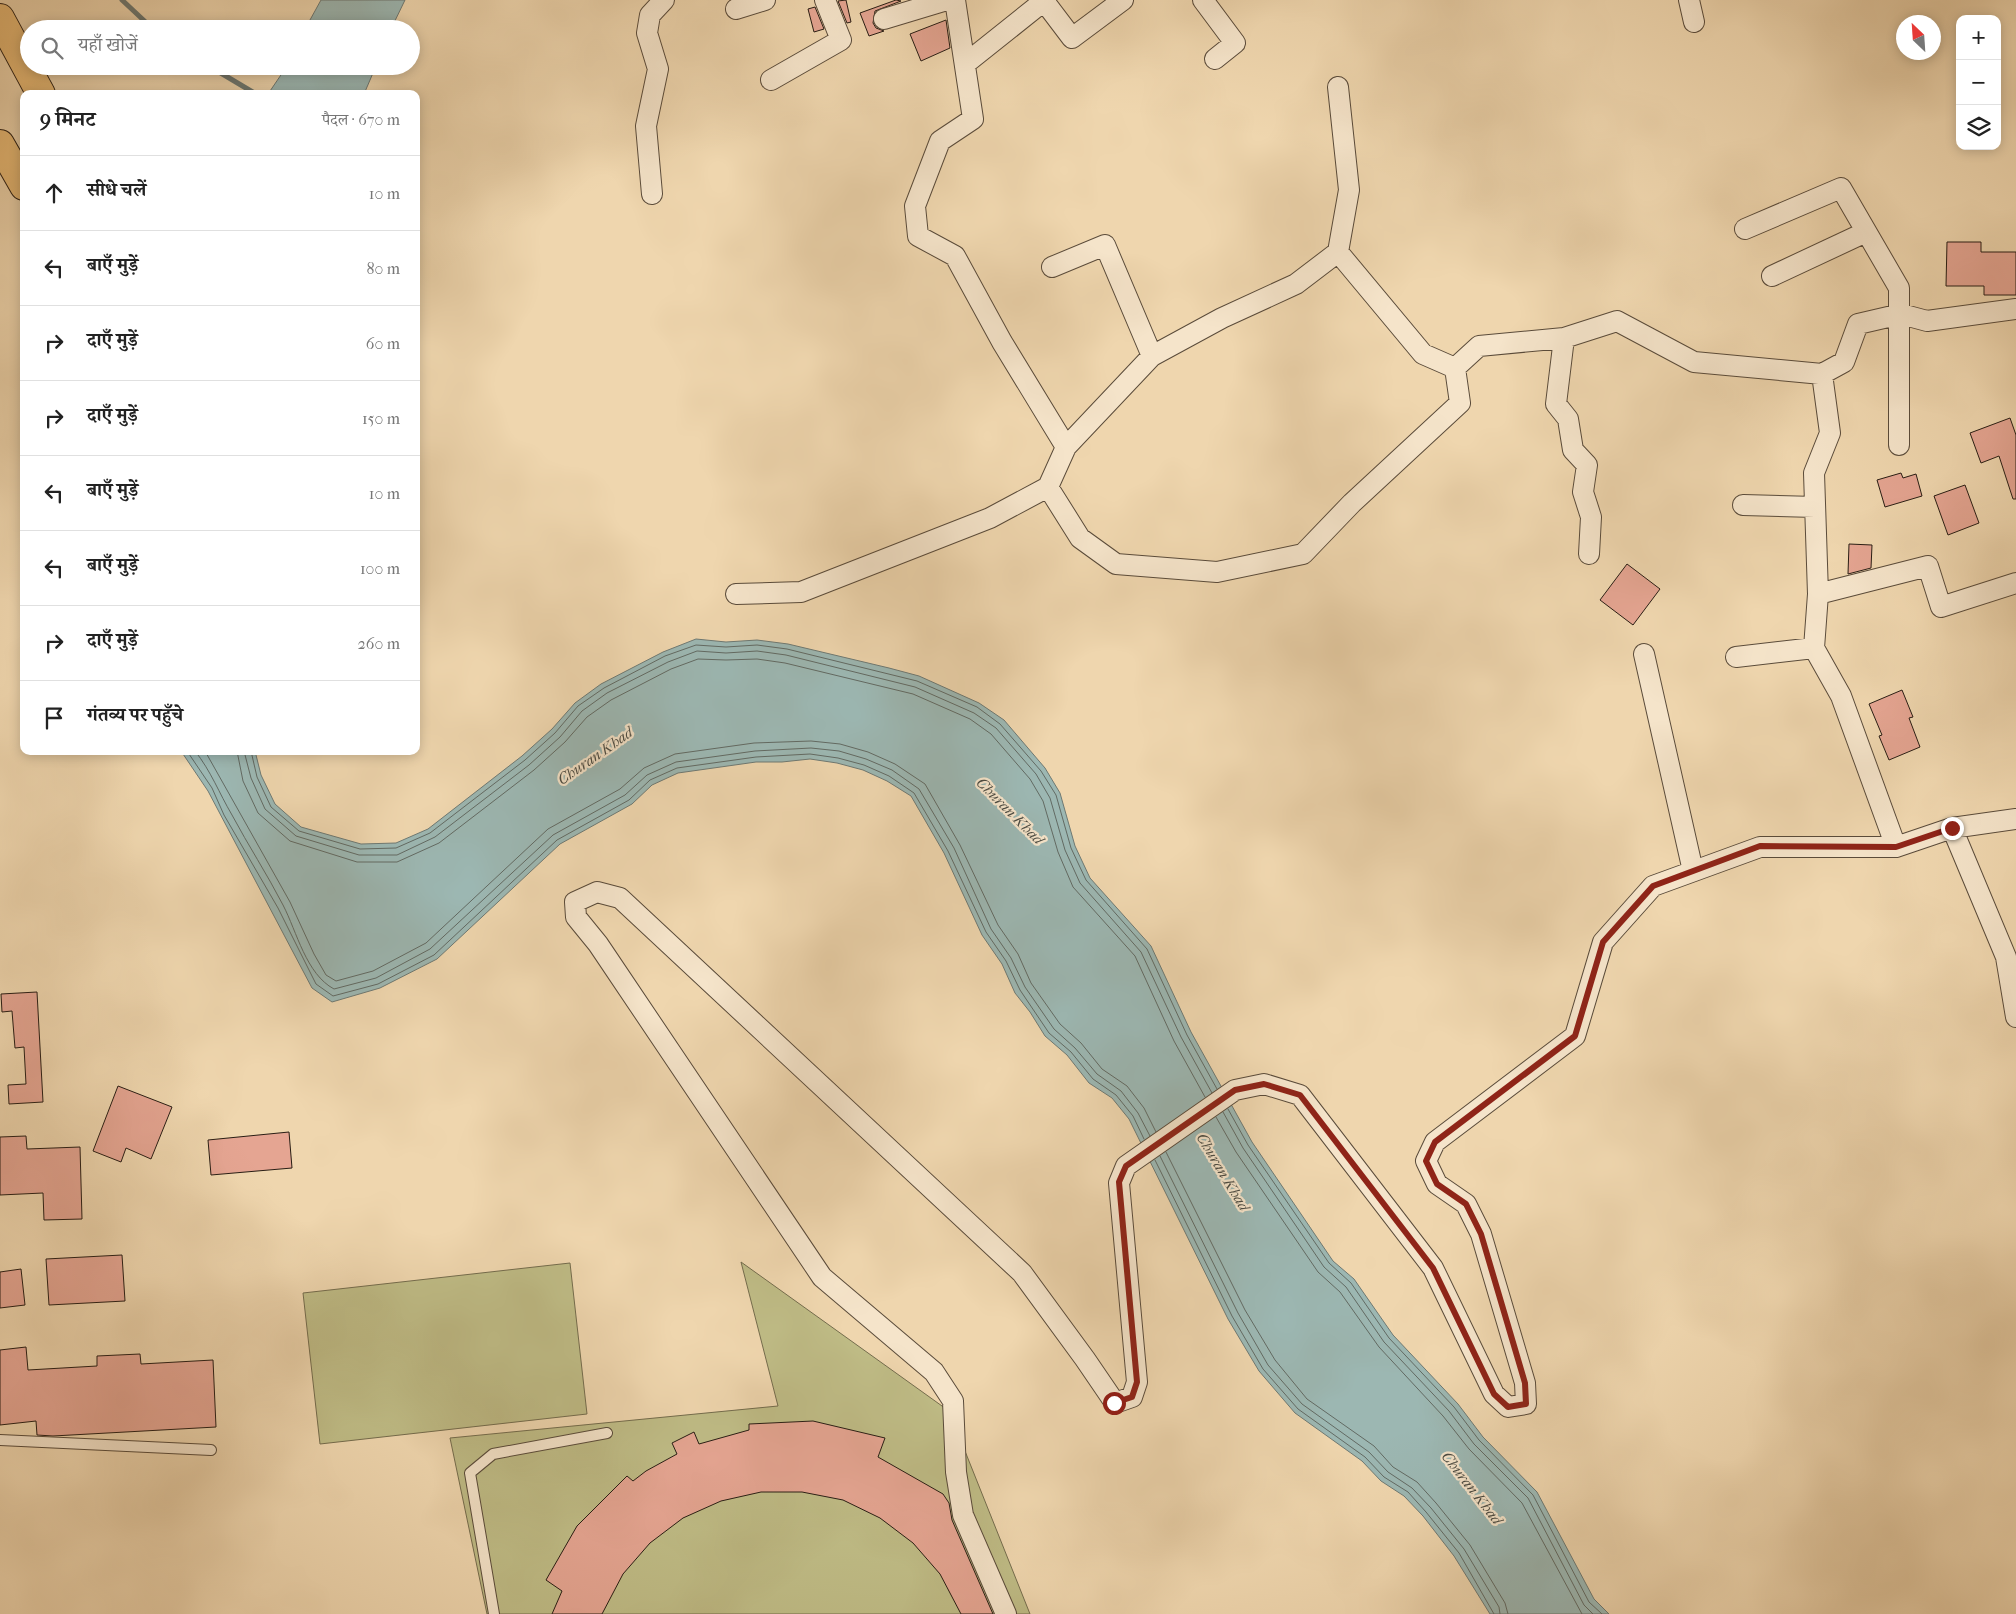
<!DOCTYPE html>
<html lang="hi">
<meta charset="utf-8">
<style>
:root{--surface:#fff;--page:#f6f6f6;--text:#222;--muted:#767676;--line:#e0e0e0}
body{margin:0;font-family:"IM FELL French Canon","Noto Serif Devanagari",serif;background:var(--page);color:var(--text)}
.controls{position:absolute;right:15px;top:15px;display:grid;overflow:hidden;border-radius:10px;box-shadow:0 2px 12px #0003}
.controls button{width:45px;height:45px;display:grid;place-items:center;padding:0;border:0;border-bottom:1px solid var(--line);background:var(--surface);color:var(--text);font:25px sans-serif}
.compass{position:absolute;left:1896px;top:15px;width:45px;height:45px;border-radius:50%;background:var(--surface);box-shadow:0 2px 12px #0003;rotate:335deg}
.stop{position:absolute;width:15px;height:15px;margin:-11px;border:4px solid #8f2418;border-radius:50%;background:#fff}
.stop.end{background:#8f2418;border-color:#fff;box-shadow:0 1px 5px #0008}
.list{margin:0;padding:0;list-style:none}
h2{display:flex;justify-content:space-between;align-items:center;height:65px;margin:0;padding:0 20px;font-size:21px}
h2 small{font-size:16px;font-weight:400;color:var(--muted)}
.list li{display:grid;grid-template-columns:32px 1fr auto;gap:15px;align-items:center;box-sizing:border-box;height:75px;padding:0 20px;border-top:1px solid var(--line)}
.list b{display:block;font-size:19px;white-space:nowrap}
.list em{font-size:16px;font-style:normal;color:var(--muted)}
.icon{flex:none;width:28px;height:28px;fill:none;stroke:currentColor;stroke-width:2;stroke-linecap:round;stroke-linejoin:round}
.map{position:relative;flex:none;width:2016px;height:1614px;overflow:hidden}
.search{position:absolute;background:var(--surface);box-shadow:0 2px 12px #0003;left:20px;top:20px;width:400px;height:55px;display:flex;align-items:center;gap:12px;box-sizing:border-box;padding:0 18px;border-radius:28px;color:var(--muted);font-size:19px}
.panel{position:absolute;background:var(--surface);box-shadow:0 2px 12px #0003;left:20px;top:90px;width:400px;height:665px;border-radius:10px}
.map>svg:first-child{display:block}
.green{fill:#bfbc86;stroke:#746c4d}
.water{fill:#9cb7b2;stroke:#6e7973}
.lines{fill:none;stroke-linecap:round;stroke-linejoin:round}
.shore{stroke:#626a63;stroke-width:1}
.stream{stroke:#6e7973;stroke-width:5}
.building{fill:#e5a592;stroke:#281d14}
.service-casing{stroke:#5a4b3a;stroke-width:12}
.minor-casing{stroke:#5a4b3a;stroke-width:22}
.primary-casing{stroke:#281d14;stroke-width:30}
.service{stroke:#f5e4ca;stroke-width:10}
.minor{stroke:#f5e4ca;stroke-width:20}
.primary{stroke:#e8bb77;stroke-width:28}
.route{stroke:#8f2418;stroke-width:6}
.labels{text-anchor:middle;stroke-width:4.5;stroke-linejoin:round;paint-order:stroke}
.water-label{font-size:15px;font-style:italic;fill:#4b4b43;stroke:#f5e4ca}
</style>
<div class="map">
<svg width="2016" height="1614" viewBox="0 0 2016 1614">
<rect width="100%" height="100%" fill="#efd6ae"/>
<filter id="stains"><feTurbulence type="fractalNoise" baseFrequency=".004" numOctaves="4"/><feColorMatrix values="0 0 0 0 .2 0 0 0 0 .09 0 0 0 0 .02 0 0 0 .5 -.17"/></filter>
<radialGradient id="worn" r=".72"><stop offset=".6" stop-color="#630" stop-opacity="0"/><stop offset="1" stop-color="#630" stop-opacity=".3"/></radialGradient>
<!-- green -->
<path class="green" d="M741,1262L949,1411L1030,1614H487L450,1438L778,1406Z
M570,1263L587,1414L320,1444L303,1293Z"/>
<!-- water -->
<path class="water" d="M321,0H405L391,29H305Z
M287,66H376L364,94H268Z
M696,639L726,642L757,640L788,644L889,668L919,676L979,703L1004,720L1045,768L1060,793L1075,846L1090,878L1151,946L1191,1032L1252,1142L1333,1261L1354,1279L1393,1335L1458,1404L1483,1437L1537,1492L1594,1599L1609,1614H1490L1454,1556L1423,1516L1404,1496L1381,1481L1362,1461L1295,1413L1259,1371L1228,1319L1129,1119L1112,1098L1089,1083L1067,1055L1045,1036L1030,1012L1015,993L1002,964L982,935L944,853L911,796L887,781L863,770L837,763L810,759L782,762H756L678,773L652,785L632,804L560,844L437,959L380,988L332,1002L312,988L208,791L181,751H255L261,775L275,804L301,827L361,844L396,843L428,829L522,756L552,729L575,703L601,684L663,652Z"/>
<g class="lines">
<!-- shore -->
<path class="shore" d="M187,751L212,788L224,815L278,908L316,984L333,996L378,984L434,955L557,840L629,800L650,780L677,768L756,757L810,754L838,758L864,765L889,776L914,793L948,851L986,932L1006,961L1020,990L1049,1033L1071,1052L1093,1079L1116,1095L1133,1116L1144,1139
M195,751C211,771 219,793 232,815C248,845 267,874 283,905C297,932 306,974 334,989L376,978L430,949L553,835L625,795L647,775L676,762L755,751L811,748L839,751L866,759L892,770L919,789L954,848L991,929L1011,958L1025,987L1054,1029L1075,1048L1097,1074L1121,1091L1138,1113L1150,1136
M205,751L290,902L314,954L326,975L336,981L373,971L426,943L548,829L620,789L644,768L675,754L754,743L811,741L840,744L868,752L895,764L925,784L960,845L998,925L1018,954L1031,983L1060,1024L1081,1043L1102,1069L1127,1086L1144,1108L1156,1132
M237,751L243,781L258,813L290,841L357,862H397L439,843L534,770L565,742L587,717L611,700L671,669L698,659L726,660L757,659L785,663L913,694L970,719L991,734L1030,779L1043,801L1058,852L1073,887L1135,956L1174,1041L1205,1097
M244,751L251,778L265,809L296,836L359,855H397L435,837L529,765L560,737L582,711L607,693L668,662L697,651L726,653L757,651L786,655L915,687L974,713L996,728L1036,774L1050,798L1065,850L1080,883L1141,952L1181,1037L1212,1093
M251,751L257,777L271,807L299,831L360,849L396,848L430,833L525,760L555,733L578,706L604,688L665,656L696,645L726,647L757,645L787,649L917,681L977,707L1000,724L1041,771L1056,795L1071,848L1086,880L1147,949L1187,1035L1217,1089
M1228,1109L1248,1145L1329,1263L1351,1283L1389,1338L1454,1407L1479,1440L1533,1495L1589,1602L1602,1614
M1223,1112L1243,1148L1324,1267L1346,1287L1384,1342L1449,1411L1474,1444L1528,1498L1584,1605L1593,1614
M1216,1117L1236,1152L1318,1272L1340,1292L1379,1347L1443,1416L1469,1449L1522,1503L1582,1614
M1166,1152L1245,1310L1275,1360L1307,1399L1374,1446L1393,1467L1417,1482L1436,1503L1470,1545L1505,1603L1508,1614
M1160,1156L1238,1313L1268,1365L1302,1404L1369,1452L1388,1472L1412,1488L1431,1508L1464,1549L1499,1607L1500,1614
M1155,1160L1232,1316L1263,1369L1298,1409L1365,1457L1384,1477L1408,1492L1426,1512L1459,1553L1494,1614"/>
<!-- stream -->
<path class="stream" d="M122,0L153,29
M209,66L256,94"/>
</g>
<!-- building -->
<path class="building" d="M846,0L851,22L847,23L838,1Z
M896,0L901,1L875,11L873,23L876,28L884,31L869,36L860,13Z
M815,7L824,29L814,32L808,9Z
M946,20L950,48L921,61L910,34Z
M1947,242H1981V252H2016V295H1984V286H1946Z
M2010,418L2016,435V499H2013L1999,456L1981,463L1970,433Z
M1901,473L1903,478L1916,474L1922,496L1885,507L1877,480Z
M1965,485L1979,523L1948,535L1934,496Z
M1849,544L1872,545L1871,568L1848,574Z
M1627,564L1660,589L1633,625L1600,600Z
M1902,690L1913,717L1909,718L1920,747L1889,760L1879,736L1882,735L1869,704Z
M37,992L43,1102L9,1104L8,1085L26,1084L24,1047L15,1048L12,1011L2,1012L1,994Z
M118,1086L172,1107L151,1159L126,1148L121,1162L93,1151Z
M289,1132L292,1168L211,1175L208,1140Z
M26,1136L27,1149L80,1147L82,1219L44,1220L43,1193L0,1195V1137Z
M122,1255L125,1301L49,1305L46,1259Z
M21,1269L25,1305L0,1308V1272Z
M26,1347L28,1370L97,1366V1356L140,1354L141,1364L213,1360L216,1427L53,1436L37,1435L36,1421L0,1425V1350Z
M813,1421L885,1438L878,1457L943,1494L949,1503L952,1520L993,1614H961L940,1574L913,1543L880,1518L843,1500L802,1492H761L721,1501L683,1518L650,1543L623,1574L602,1614H552L562,1591L546,1580L577,1526L627,1476L633,1481L646,1471L677,1454L672,1443L694,1432L699,1444L749,1430V1424Z"/>
<g class="lines">
<!-- service casing -->
<g class="service-casing">
<path id="service" d="M0,1440L211,1450
M494,1614L470,1473L493,1454L607,1433"/>
</g>
<!-- minor casing -->
<g class="minor-casing">
<path id="minor" d="M955,0L973,119L940,141L915,206L918,236L955,256L1002,342L1066,447L1152,356L1222,318L1296,284L1338,252L1423,354L1455,368L1479,346L1564,338L1617,321L1694,362L1822,374L1844,362L1858,324L1901,314L1927,321L2016,309
M1203,0L1235,43L1215,59
M1689,0L1694,22
M736,9L765,0
M884,19L947,0
M965,64L1044,1L1072,38L1123,0
M771,80L841,40L825,0
M1338,87L1349,190L1338,252
M652,194L646,126L658,69L647,33L650,15L664,0
M1745,229L1841,188L1899,288V445
M1052,267L1105,245L1152,356
M1772,276L1866,232
M1564,338L1556,404L1568,419L1573,450L1587,465L1583,492L1591,517L1589,554
M1822,374L1830,433L1814,473L1818,594L1814,648L1841,696L1896,847
M1048,487L1080,538L1116,564L1217,572L1303,554L1352,503L1460,403L1455,368
M1743,505L1815,507
M736,594L801,592L990,518L1048,487L1066,447
M1818,594L1928,566L1941,607L2016,583
M1644,654L1693,871
M1736,657L1814,648
M1952,828L2006,957L2016,1017
M1006,1614L963,1515L956,1472L953,1401L934,1372L822,1277L598,944L576,917L575,902L597,892L620,898L1022,1273L1085,1359L1115,1403L1132,1397L1137,1382L1119,1183L1126,1166L1235,1090L1264,1084L1300,1095L1433,1268L1494,1394L1508,1407L1526,1404L1525,1383L1481,1234L1466,1204L1437,1184L1426,1161L1435,1142L1575,1036L1603,942L1653,886L1760,847H1896L1952,828L2016,819"/>
</g>
<!-- primary casing -->
<g class="primary-casing">
<path id="primary" d="M0,18L41,94
M0,144L24,186"/>
</g>
<!-- service -->
<use href="#service" class="service"/>
<!-- minor -->
<use href="#minor" class="minor"/>
<!-- primary -->
<use href="#primary" class="primary"/>
</g>
<g class="lines">
<!-- route -->
<path class="route" d="M1114,1403L1132,1397L1137,1382L1119,1182L1126,1166L1235,1090L1264,1084L1300,1095L1433,1268L1494,1394L1508,1407L1526,1404L1525,1383L1481,1234L1466,1204L1437,1184L1426,1161L1435,1142L1575,1036L1603,942L1653,886L1760,846L1896,847L1952,828"/>
</g>
<g class="labels">
<!-- water labels -->
<g class="water-label">
<text transform="translate(595 756) rotate(-35)" y="5">Churan Khad</text>
<text transform="translate(1010 811) rotate(45)" y="5">Churan Khad</text>
<text transform="translate(1223 1172) rotate(59)" y="5">Churan Khad</text>
<text transform="translate(1472 1488) rotate(52)" y="5">Churan Khad</text>
</g>
</g>
<rect width="100%" height="100%" filter="url(#stains)"/>
<rect width="100%" height="100%" fill="url(#worn)"/>
</svg>
<div class="controls">
<button>+</button>
<button>−</button>
<button><svg class="icon" aria-label="layers" viewBox="0 0 24 24"><path d="M12 4l9 5-9 5-9-5zM3 14l9 5 9-5"/></svg></button>
</div>
<svg class="compass" viewBox="-18 -18 36 36"><path d="M0-13l5 13h-10z" fill="#e53935"/><path d="M0 13l5-13h-10z" fill="#767676"/></svg>
<div class="stop" style="left:1114px;top:1403px"></div>
<div class="stop end" style="left:1952px;top:828px"></div>
<div class="search"><svg class="icon" aria-label="search" viewBox="0 0 24 24"><circle cx="10" cy="10" r="6"/><path d="M15 15l6 6"/></svg>यहाँ खोजें</div>
<section class="panel">
<h2>9 मिनट<small>पैदल · 670 m</small></h2>
<ul class="list">
<li><svg class="icon" aria-label="ahead" viewBox="0 0 24 24"><path d="M12 20V5M6 11l6-6 6 6"/></svg><div><b>सीधे चलें</b></div><em>10 m</em></li>
<li><svg class="icon" aria-label="left" viewBox="0 0 24 24"><path d="M17 20v-9H6M10 6l-5 5 5 5"/></svg><div><b>बाएँ मुड़ें</b></div><em>80 m</em></li>
<li><svg class="icon" aria-label="right" viewBox="0 0 24 24"><path d="M7 20v-9h11M14 6l5 5-5 5"/></svg><div><b>दाएँ मुड़ें</b></div><em>60 m</em></li>
<li><svg class="icon" aria-label="right" viewBox="0 0 24 24"><path d="M7 20v-9h11M14 6l5 5-5 5"/></svg><div><b>दाएँ मुड़ें</b></div><em>150 m</em></li>
<li><svg class="icon" aria-label="left" viewBox="0 0 24 24"><path d="M17 20v-9H6M10 6l-5 5 5 5"/></svg><div><b>बाएँ मुड़ें</b></div><em>10 m</em></li>
<li><svg class="icon" aria-label="left" viewBox="0 0 24 24"><path d="M17 20v-9H6M10 6l-5 5 5 5"/></svg><div><b>बाएँ मुड़ें</b></div><em>100 m</em></li>
<li><svg class="icon" aria-label="right" viewBox="0 0 24 24"><path d="M7 20v-9h11M14 6l5 5-5 5"/></svg><div><b>दाएँ मुड़ें</b></div><em>260 m</em></li>
<li><svg class="icon" aria-label="arrive" viewBox="0 0 24 24"><path d="M6 21V4h12l-3 4 3 4H6"/></svg><div><b>गंतव्य पर पहुँचे</b></div></li>
</ul>
</section>
</div>
